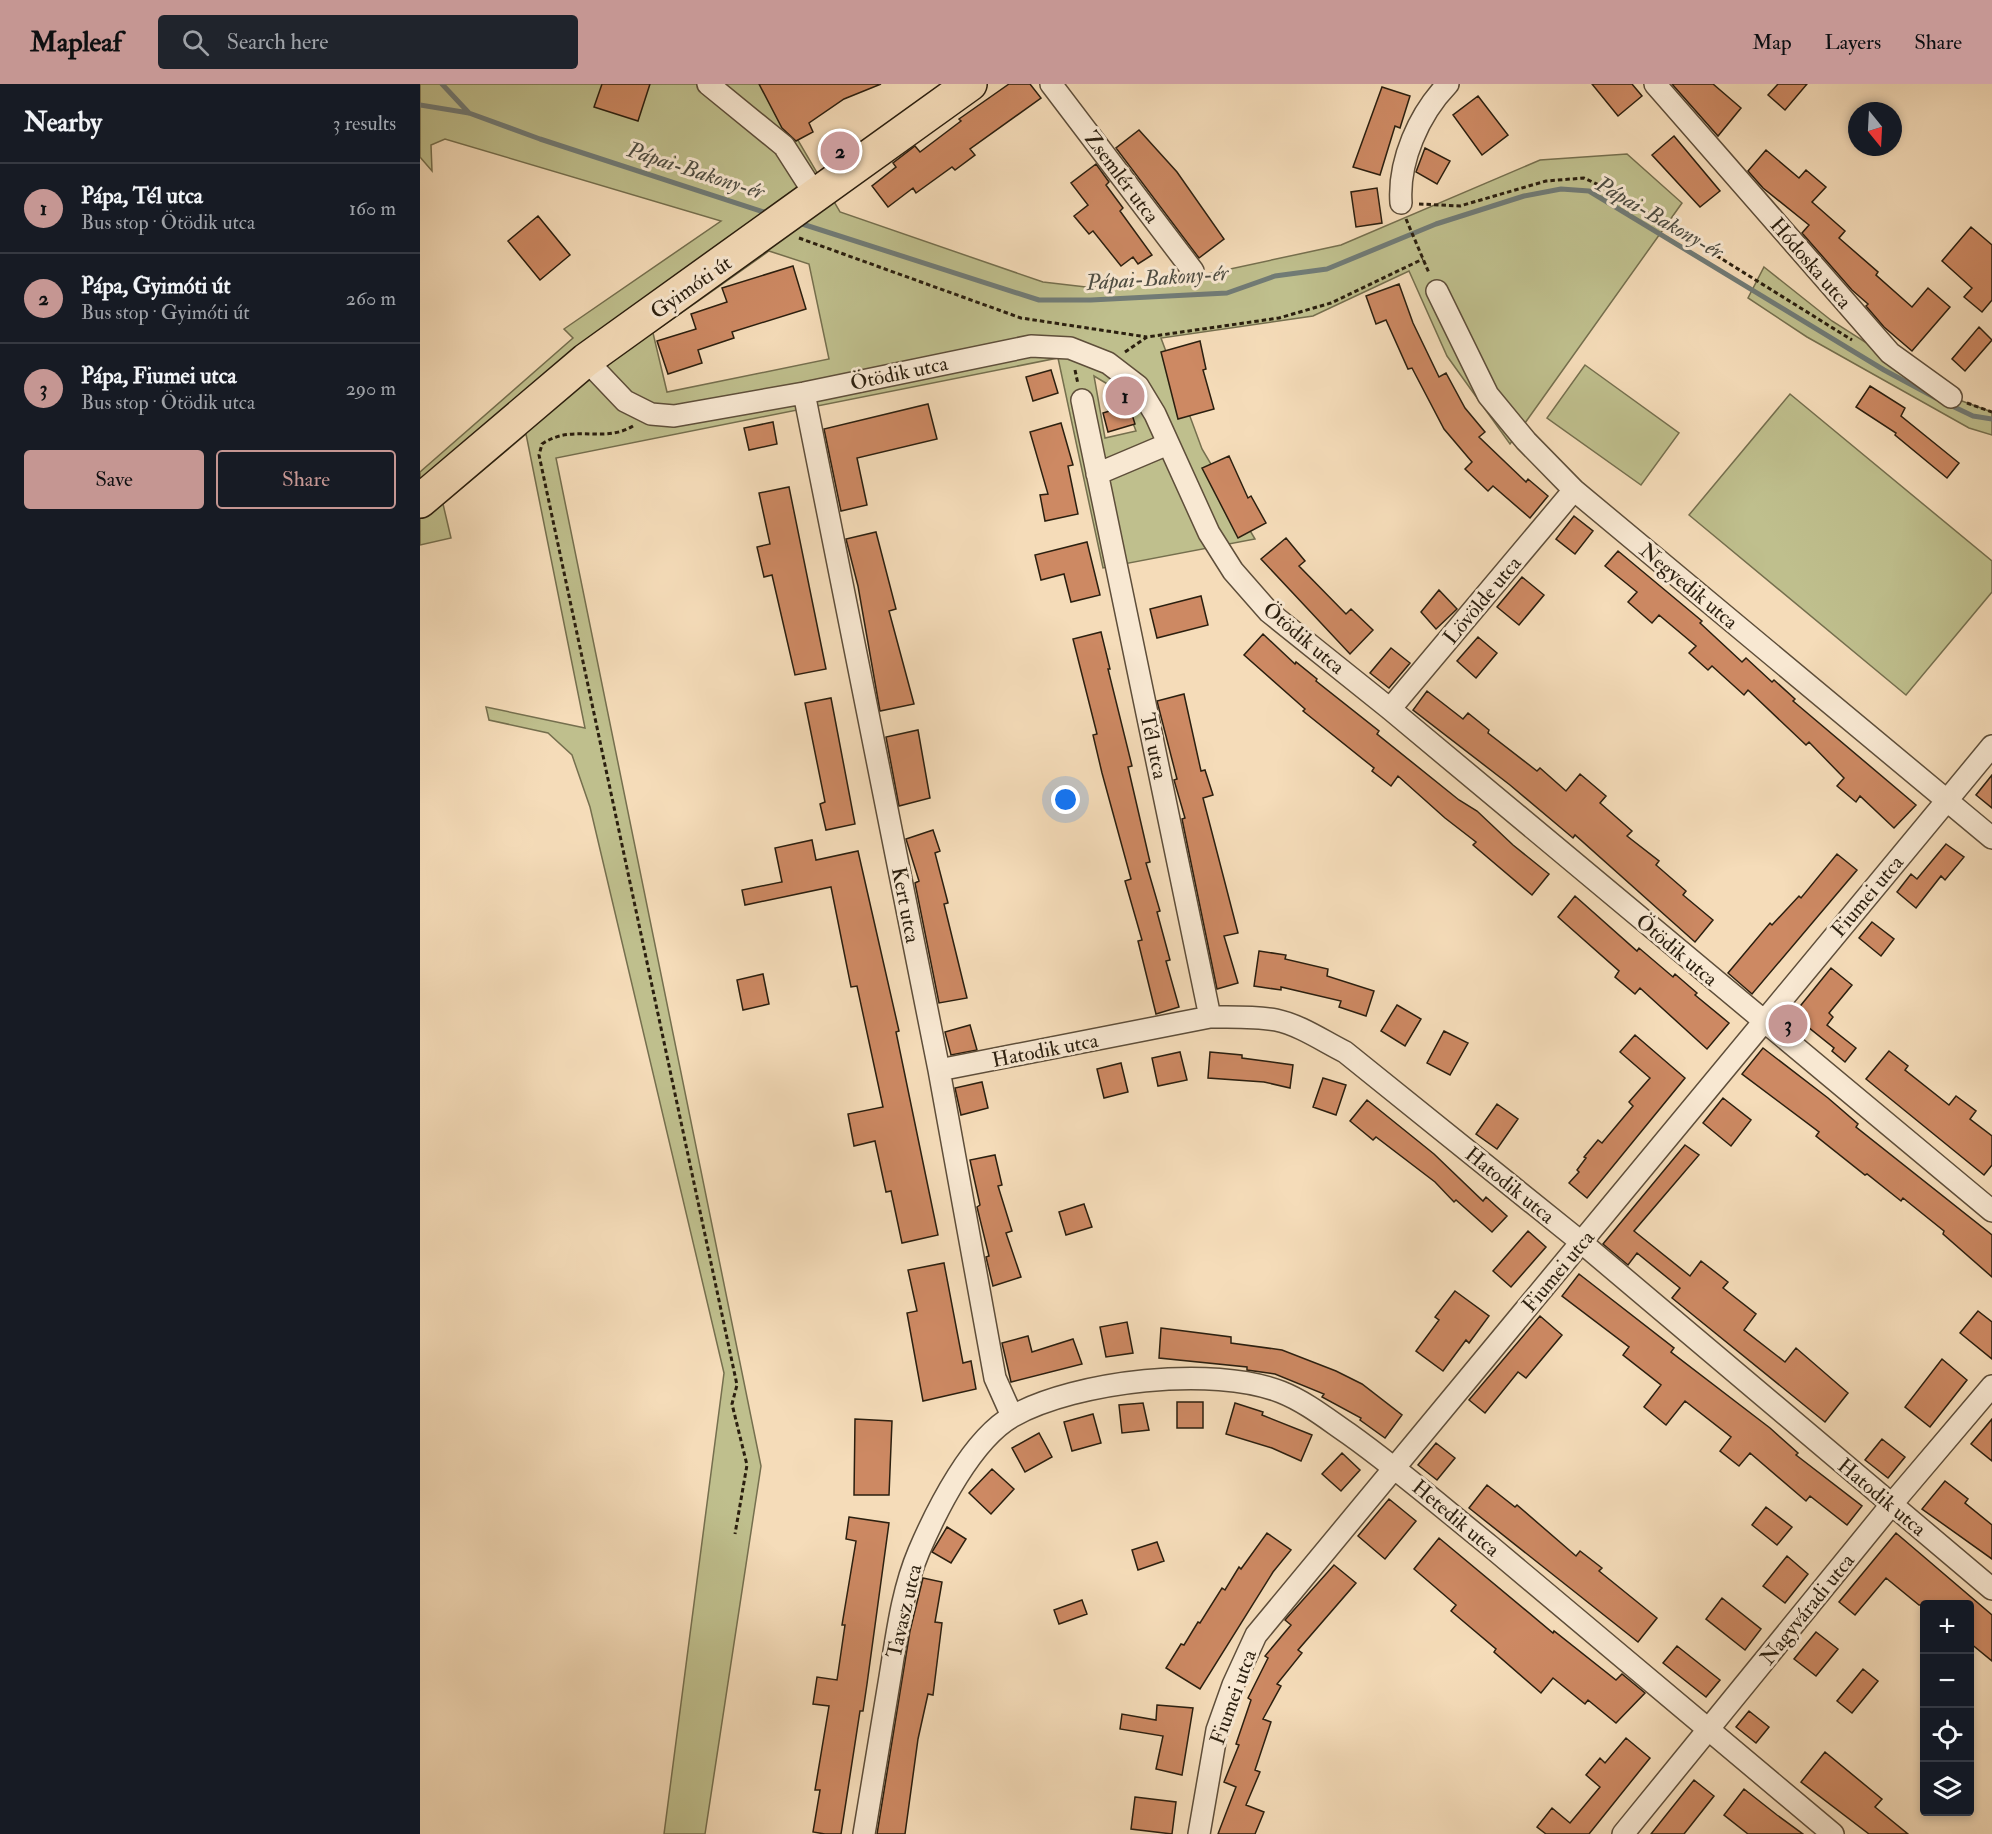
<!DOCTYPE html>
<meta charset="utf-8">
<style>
:root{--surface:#171b24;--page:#20242c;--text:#f1f3f6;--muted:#9ea1a6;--line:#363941;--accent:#c59692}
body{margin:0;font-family:"IM FELL Double Pica",serif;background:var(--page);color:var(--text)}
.controls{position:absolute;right:18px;bottom:18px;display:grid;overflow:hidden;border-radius:6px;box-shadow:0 3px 9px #0003}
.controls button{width:54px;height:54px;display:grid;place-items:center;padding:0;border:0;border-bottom:2px solid var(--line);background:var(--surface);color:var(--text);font:30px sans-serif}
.compass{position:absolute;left:1428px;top:18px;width:54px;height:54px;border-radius:50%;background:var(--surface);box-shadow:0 3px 9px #0003;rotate:162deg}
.you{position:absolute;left:646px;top:716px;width:21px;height:21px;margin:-15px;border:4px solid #fff;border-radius:50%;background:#1a73e8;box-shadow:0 0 0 9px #1a73e833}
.badge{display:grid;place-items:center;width:39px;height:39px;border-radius:50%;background:var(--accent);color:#111;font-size:20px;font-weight:700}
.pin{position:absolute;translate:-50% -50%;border:3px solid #fff;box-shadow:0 2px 6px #0006}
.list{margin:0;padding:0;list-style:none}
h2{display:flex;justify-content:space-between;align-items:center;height:78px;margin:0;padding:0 24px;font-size:26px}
h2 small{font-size:20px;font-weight:400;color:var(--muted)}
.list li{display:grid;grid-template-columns:39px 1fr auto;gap:18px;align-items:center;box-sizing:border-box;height:90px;padding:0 24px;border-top:2px solid var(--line)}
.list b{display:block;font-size:22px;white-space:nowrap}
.list p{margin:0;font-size:20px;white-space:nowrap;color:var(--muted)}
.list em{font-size:20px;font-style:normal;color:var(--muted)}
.actions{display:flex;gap:12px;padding:18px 24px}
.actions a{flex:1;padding:14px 0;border:2px solid var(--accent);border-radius:6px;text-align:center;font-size:21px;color:var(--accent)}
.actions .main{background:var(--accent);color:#111}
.icon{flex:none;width:33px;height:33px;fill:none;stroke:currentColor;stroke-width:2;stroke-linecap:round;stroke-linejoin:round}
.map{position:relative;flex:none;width:1572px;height:1750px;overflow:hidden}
header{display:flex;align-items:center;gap:36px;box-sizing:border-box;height:84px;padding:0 30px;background:var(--accent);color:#111}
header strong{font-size:28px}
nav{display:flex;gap:33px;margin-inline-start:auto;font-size:21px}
.search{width:420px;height:54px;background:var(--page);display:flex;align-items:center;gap:15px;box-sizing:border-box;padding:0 21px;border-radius:6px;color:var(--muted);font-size:22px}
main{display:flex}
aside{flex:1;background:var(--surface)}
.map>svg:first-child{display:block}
.green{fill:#bfbf8d;stroke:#756f4e;stroke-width:1.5;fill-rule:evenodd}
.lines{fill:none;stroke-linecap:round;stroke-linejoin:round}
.stream{stroke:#717b76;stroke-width:5}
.building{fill:#cd8963;stroke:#2b1f0f;stroke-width:1.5}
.street-casing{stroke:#5e4e3a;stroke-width:24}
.primary-casing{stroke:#2b1f0f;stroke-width:36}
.path{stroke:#2b1f0f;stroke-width:3;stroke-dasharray:4.5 3;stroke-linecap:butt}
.street{stroke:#f8e8d2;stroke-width:21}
.primary{stroke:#f5dcb9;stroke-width:33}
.labels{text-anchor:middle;stroke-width:6;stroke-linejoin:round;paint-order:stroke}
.street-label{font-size:21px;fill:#2b1f0f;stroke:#f8e8d2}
.water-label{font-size:22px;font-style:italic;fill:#4e4d42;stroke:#f8e8d2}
</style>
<header>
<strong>Mapleaf</strong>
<div class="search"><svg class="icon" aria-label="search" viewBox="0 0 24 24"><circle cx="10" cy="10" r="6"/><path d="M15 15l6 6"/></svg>Search here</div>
<nav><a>Map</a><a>Layers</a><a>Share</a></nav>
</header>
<main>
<aside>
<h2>Nearby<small>3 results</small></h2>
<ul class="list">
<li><span class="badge">1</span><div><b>Pápa, Tél utca</b><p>Bus stop · Ötödik utca</p></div><em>160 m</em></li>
<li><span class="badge">2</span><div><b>Pápa, Gyimóti út</b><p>Bus stop · Gyimóti út</p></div><em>260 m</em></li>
<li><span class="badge">3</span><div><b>Pápa, Fiumei utca</b><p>Bus stop · Ötödik utca</p></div><em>290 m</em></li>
</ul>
<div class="actions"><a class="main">Save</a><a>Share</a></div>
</aside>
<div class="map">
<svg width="1572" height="1750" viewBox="0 0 1572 1750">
<rect width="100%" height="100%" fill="#f5dcb9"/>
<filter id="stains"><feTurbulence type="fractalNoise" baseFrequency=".00333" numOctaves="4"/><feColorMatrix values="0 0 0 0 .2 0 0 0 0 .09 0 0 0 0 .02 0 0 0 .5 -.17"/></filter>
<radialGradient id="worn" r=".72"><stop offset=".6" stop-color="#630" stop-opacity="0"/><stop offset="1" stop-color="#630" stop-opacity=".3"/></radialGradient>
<!-- green -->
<path class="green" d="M0,0H345L420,128L623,198L666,203L759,196L921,161L1120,76L1207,70L1262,119L1090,360L1027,272L989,187L893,232L741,254L782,365L835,455L683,484L638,274L136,374L341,1382L285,1750H244L304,1289L170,723L152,671L128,649L69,636L66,623L165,644L106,350L23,420L31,454L0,461V388L153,254L144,245L301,137L25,55L11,61L12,87L0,73ZM349,167L389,180L409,275L247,308L233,249ZM674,292L701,308L716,347L685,354Z
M1344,183L1412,237L1531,313L1572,328V351L1549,344L1387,253L1328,214Z
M1165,281L1259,349L1221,401L1127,334Z
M1370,310L1572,477V508L1486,611L1269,431Z"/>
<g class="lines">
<!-- stream -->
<path class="stream" d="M22,0L49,29
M0,21L49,29L120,55L350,130
M376,138L619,216H671L807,209L855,192L907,185L1016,140L1104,112L1141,105L1169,107L1464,286L1516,314
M1530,321L1553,332L1572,335"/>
</g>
<!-- building -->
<path class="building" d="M182,0H230L218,37L174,23Z
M339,0H461L424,15L389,39L393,48L376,57L362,44Z
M589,0H610L621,14L550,65L555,71L535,86L532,83L496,109L493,104L468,123L452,102L476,83L473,79L495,62L500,68L541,37L539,35Z
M1172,0H1212L1222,12L1198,32Z
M1252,0H1293L1321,24L1298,52Z
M1358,0H1387L1365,26L1348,11Z
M962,3L990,12L980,44L975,42L960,91L933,83Z
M1058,12L1088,51L1062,71L1033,31Z
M719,46L757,88L804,155L779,174L696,64Z
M1254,52L1300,107L1280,123L1232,71Z
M1005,64L1030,77L1017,100L996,88Z
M1346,66L1379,94L1386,86L1406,103L1392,118L1425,147L1419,154L1458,188L1456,191L1492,223L1508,204L1530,223L1492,267L1464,243L1446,222L1448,220L1432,206L1382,149L1389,141L1343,104L1328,87Z
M676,80L689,98L686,101L703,124L700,127L732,171L718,180L713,173L701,182L673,147L669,150L654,132L668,121L651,99Z
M957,104L962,139L936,143L931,108Z
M118,132L150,171L120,196L88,157Z
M1551,143L1572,161V216L1562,228L1544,213L1552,204L1522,177Z
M373,182L386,225L312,248L314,254L278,266L282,279L248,290L237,257L276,245L271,230L307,218L302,204Z
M979,200L993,239L1019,293L1026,289L1045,324L1065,348L1059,353L1106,398L1108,395L1128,412L1110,434L1073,402L1068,407L1045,385L1052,378L1024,345L992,284L988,285L966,236L956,240L946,212Z
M1559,243L1572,256L1545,287L1532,275Z
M780,257L786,285L783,286L794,325L758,335L741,268Z
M631,286L638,309L613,317L606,293Z
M1450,302L1485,324L1481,332L1539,379L1527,394L1475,351L1476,349L1436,323Z
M508,320L517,355L437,374L447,421L421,427L404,345Z
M709,321L715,340L688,348L683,329Z
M353,338L357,360L329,366L324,344Z
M641,339L653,381L648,382L658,430L625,437L620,411L628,410L610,348Z
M809,372L828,414L831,412L846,439L818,454L782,384Z
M369,403L406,585L375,591L352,491L344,493L337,463L350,460L339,409Z
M1154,432L1173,447L1155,470L1136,455Z
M456,448L476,525L469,527L494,620L460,627L438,502L426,455Z
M866,454L885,477L879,482L926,530L931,525L953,546L930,570L841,475Z
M667,458L680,511L651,518L644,490L621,496L615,471Z
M1198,467L1282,537L1280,539L1322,578L1326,574L1352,598L1354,596L1375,615L1373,617L1496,721L1474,744L1440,712L1436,718L1417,702L1424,694L1389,658L1386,661L1328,606L1324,611L1292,582L1288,586L1269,569L1276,562L1239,531L1232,539L1208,518L1217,508L1185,482Z
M1102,493L1124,511L1099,541L1077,523Z
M1019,506L1037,525L1016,545L1001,528Z
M781,512L788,541L737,554L730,525Z
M681,548L690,585H688L712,682L708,683L730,778L726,779L740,827L737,828L750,876L746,877L759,923L736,930L718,857L722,856L705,797L711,795L682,689L673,651L677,650L653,555Z
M843,550L875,580L876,578L897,595L896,597L959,647L957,650L1039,716L1057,727L1093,761L1129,790L1112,811L1053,761L1056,758L1025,734L978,692L971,702L952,687L954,684L883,627L885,625L824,571Z
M1058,553L1077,569L1056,594L1037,577Z
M971,564L990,579L969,604L950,589Z
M1007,607L1043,635L1048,629L1069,646L1068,649L1117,687L1120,684L1146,707L1160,690L1186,712L1180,719L1212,747L1207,752L1239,777L1236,781L1266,807L1263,811L1293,836L1275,858L1155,751L1153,754L1090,701L993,626Z
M764,610L781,687L785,686L793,711L783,714L818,849L804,852L818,899L797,905L762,735L765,734L754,696L757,695L737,617Z
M411,614L435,740L406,746L400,720L405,718L385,619Z
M498,646L510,714L479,722L466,653Z
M1572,691V724L1556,711Z
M513,746L520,767L515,769L528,819L524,820L547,914L519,919L495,799L499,797L486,755Z
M392,756L396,776L438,767L479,947L476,948L518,1151L482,1159L471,1107L466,1108L455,1057L434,1062L428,1030L463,1023L437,902L431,903L411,803L325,821L322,806L362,798L355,764Z
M1526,760L1544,773L1525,796L1521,792L1496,824L1477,808L1491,790L1497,795Z
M1417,770L1437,786L1332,910L1308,889L1350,839L1352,841L1379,812L1381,814Z
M1155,812L1217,867L1219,864L1253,893L1255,890L1277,909L1275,911L1309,939L1287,965L1220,904L1215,910L1195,893L1199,887L1138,833Z
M1452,838L1474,855L1461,872L1439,854Z
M839,867L866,871L865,875L908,885L907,892L954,907L946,932L919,923L921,917L861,903V906L834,902Z
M1411,884L1432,901L1409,929L1413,933L1407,941L1436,964L1425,978L1412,967L1414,964L1373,931Z
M343,890L349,920L323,926L317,896Z
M977,921L1001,935L985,962L961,947Z
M550,941L557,966L531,971L525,948Z
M1024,947L1048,959L1030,991L1007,979Z
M1215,951L1265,994L1167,1114L1149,1099L1159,1088L1157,1086L1166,1074L1164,1073L1178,1056L1182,1059L1213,1022L1209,1018L1230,994L1200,968Z
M1343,964L1408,1014L1438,1040L1436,1043L1572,1151V1193L1523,1150L1524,1147L1483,1114L1481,1117L1447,1090L1445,1091L1396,1052L1399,1048L1322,990Z
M1469,967L1488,982L1485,986L1529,1021L1536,1012L1556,1027L1550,1035L1572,1052V1081L1564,1091L1446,995Z
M760,968L767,996L738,1002L732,974Z
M790,968L822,971V974L873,981L870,1004L844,998L788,994Z
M701,979L708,1008L684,1014L677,985Z
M903,994L926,1001L916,1031L893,1023Z
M562,998L568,1024L541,1031L535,1004Z
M1303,1014L1331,1036L1311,1062L1283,1039Z
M947,1016L1014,1070L1063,1117L1066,1113L1087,1132L1072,1148L1036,1116L1034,1118L1015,1098L956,1053L953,1056L930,1037Z
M1077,1020L1098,1035L1077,1065L1056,1050Z
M1265,1061L1279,1071L1214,1147L1270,1192L1281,1177L1308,1198L1303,1204L1336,1230L1324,1246L1365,1278L1376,1264L1428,1309L1405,1338L1252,1214L1260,1204L1217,1169L1208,1181L1183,1160Z
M575,1071L582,1101L578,1102L592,1147L586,1149L601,1193L573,1202L566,1173L569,1172L557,1123L560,1121L550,1076Z
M664,1120L672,1143L646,1151L639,1128Z
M1108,1147L1126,1163L1091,1203L1073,1187Z
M524,1179L543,1279L551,1277L556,1305L503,1317L487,1229L497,1227L488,1186Z
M1159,1190L1254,1264L1251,1268L1350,1344L1378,1369L1376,1371L1442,1422L1427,1441L1390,1412L1386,1417L1330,1369L1319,1382L1300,1367L1311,1353L1265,1317L1246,1341L1224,1323L1241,1301L1203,1271L1209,1263L1142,1212Z
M1035,1207L1069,1232L1049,1259L1046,1256L1023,1287L996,1267L1019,1236L1015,1233Z
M1558,1227L1572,1238V1275L1540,1249Z
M1120,1232L1142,1251L1106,1294L1098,1288L1065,1329L1049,1316Z
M707,1238L713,1269L686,1273L680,1243Z
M741,1244L811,1253V1259L862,1266L916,1287L942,1300L982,1331L965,1354L940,1336L941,1334L902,1313L904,1310L855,1290L827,1286V1283L739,1274Z
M608,1252L612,1268L653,1255L662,1280L591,1298L582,1259Z
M1522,1275L1547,1296L1510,1343L1485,1323Z
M757,1318H783V1344H757Z
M723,1319L729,1346L702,1349L699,1321Z
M815,1319L843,1328L842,1331L892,1351L881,1377L852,1364L806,1350Z
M673,1330L681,1359L652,1367L644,1338Z
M435,1335L472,1337L469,1411H434Z
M1572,1335V1377L1551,1360Z
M619,1349L632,1373L605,1388L592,1364Z
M1462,1355L1485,1373L1468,1394L1445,1376Z
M1016,1359L1035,1374L1017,1396L998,1381Z
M922,1369L940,1386L921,1407L902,1390Z
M572,1385L594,1405L571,1430L549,1409Z
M1525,1397L1548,1415L1545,1419L1572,1441V1475L1502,1425Z
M1067,1401L1095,1423L1097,1421L1156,1472L1160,1467L1182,1484L1179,1487L1237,1534L1218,1558L1049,1424Z
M969,1415L996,1437L965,1475L938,1452Z
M1346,1423L1372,1443L1357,1461L1332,1441Z
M429,1433L469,1439L447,1600L443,1627H440L421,1750H405L393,1748L400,1706H395L409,1622L393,1620L397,1593L417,1596L425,1541H422L436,1457L426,1455Z
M527,1443L546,1455L531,1479L512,1468Z
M847,1449L871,1466L853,1488L780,1605L746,1584L761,1560L764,1561L778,1538L780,1539L802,1504L805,1506L819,1483L821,1485Z
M1476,1449L1572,1531V1577L1550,1559V1521H1499L1466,1494L1435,1531L1419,1518Z
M1019,1454L1133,1549L1134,1547L1196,1596L1202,1590L1225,1609L1196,1639L1168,1616L1165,1620L1133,1594L1121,1609L1074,1568L1076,1565L1031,1527L1036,1521L994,1485Z
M737,1458L744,1477L718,1486L712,1466Z
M1367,1472L1388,1490L1365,1519L1343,1502Z
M914,1481L936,1499L878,1566L882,1569L857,1600L861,1602L843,1635L851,1638L835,1686L840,1688L826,1721L844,1728L835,1750H798L816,1703L804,1698L819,1661L816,1660L831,1616L828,1614L848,1574L845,1572L871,1541L865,1536Z
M503,1494L522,1498L515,1538L522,1539L513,1611L508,1610L498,1655L485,1750H457L490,1547Z
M1302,1514L1341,1545L1325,1566L1286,1535Z
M662,1516L667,1530L639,1540L634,1526Z
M1396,1548L1418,1565L1396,1592L1374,1575Z
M1257,1562L1300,1596L1286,1613L1243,1579Z
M1443,1585L1458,1597L1432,1629L1417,1617Z
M737,1621L773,1624L762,1691L736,1685L743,1652L700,1645L702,1630L736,1636Z
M1329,1627L1349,1643L1336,1659L1316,1643Z
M1206,1654L1230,1674L1169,1750H1126L1117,1743L1132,1724L1150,1739L1180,1703L1166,1691L1180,1674L1185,1679Z
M1405,1668L1462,1715L1455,1723L1488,1750H1449L1381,1698Z
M1274,1696L1294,1712L1264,1750H1231Z
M1324,1705L1357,1731L1383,1750H1328L1304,1731Z
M715,1713L756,1718L752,1750L711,1745Z"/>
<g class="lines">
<!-- street casing -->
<g class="street-casing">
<path id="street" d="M288,0L364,62L396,112
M631,0L773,187
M1235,0L1470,269L1531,313
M981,119C978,77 999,30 1028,0
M1017,207L1068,311L1106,357L1154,406L1572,754
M166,276L205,317L231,330L254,332L384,309L611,262L650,264L688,279L718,302L735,330L789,449L813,487L849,528L970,625L1572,1127
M384,309L519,986L575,1294L592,1332
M662,316L790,933
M677,390L748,360
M970,625L1154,406
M519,986L790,933C812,933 835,932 856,936C880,941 903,957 925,968L1161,1158L1572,1505
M444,1750C453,1698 461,1645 470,1593C477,1550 482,1507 499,1467C517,1425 552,1355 593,1332C656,1297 793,1281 861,1308C886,1318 907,1335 929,1350C978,1385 1023,1424 1070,1462C1184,1559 1299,1654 1413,1750
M779,1750L797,1646L813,1601L836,1551L1572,662
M1203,1750L1471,1421L1572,1302"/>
</g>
<!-- primary casing -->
<g class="primary-casing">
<path id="primary" d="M0,417L166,276L550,0"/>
</g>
<!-- path -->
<path class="path" d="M999,120L1040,122L1126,97L1164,94L1196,109L1432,256
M986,135L1009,189
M379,154L601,234L727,253
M705,268L727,253L859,234L911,219L1003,175
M655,286L658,300
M1547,319L1572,328
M213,342C183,360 153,339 122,360L119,371L317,1301L312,1320L327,1381L315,1450"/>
<!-- street -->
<use href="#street" class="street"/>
<!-- primary -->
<use href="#primary" class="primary"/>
</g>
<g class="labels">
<!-- street labels -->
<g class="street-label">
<text transform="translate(702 93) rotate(53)" y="7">Zsemlér utca</text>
<text transform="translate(1391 179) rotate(49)" y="7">Hódoska utca</text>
<text transform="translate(271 203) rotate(-35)" y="7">Gyimóti út</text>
<text transform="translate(479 289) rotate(-12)" y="7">Ötödik utca</text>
<text transform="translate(1269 502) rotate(40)" y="7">Negyedik utca</text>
<text transform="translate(1062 516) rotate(-50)" y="7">Lövölde utca</text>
<text transform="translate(884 554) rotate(40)" y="7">Ötödik utca</text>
<text transform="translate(734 662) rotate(78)" y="7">Tél utca</text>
<text transform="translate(1447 812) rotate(-50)" y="7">Fiumei utca</text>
<text transform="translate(486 821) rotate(79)" y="7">Kert utca</text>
<text transform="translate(1257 866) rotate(40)" y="7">Ötödik utca</text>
<text transform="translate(625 966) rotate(-11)" y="7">Hatodik utca</text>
<text transform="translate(1090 1101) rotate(39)" y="7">Hatodik utca</text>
<text transform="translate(1138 1187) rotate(-50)" y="7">Fiumei utca</text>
<text transform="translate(1462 1413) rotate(40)" y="7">Hatodik utca</text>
<text transform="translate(1036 1434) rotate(40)" y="7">Hetedik utca</text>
<text transform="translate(1387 1525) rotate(-51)" y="7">Nagyváradi utca</text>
<text transform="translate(484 1527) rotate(-77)" y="7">Tavasz utca</text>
<text transform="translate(813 1613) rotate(-70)" y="7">Fiumei utca</text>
</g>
<!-- water labels -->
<g class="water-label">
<text transform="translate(276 86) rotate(18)" y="8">Pápai-Bakony-ér</text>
<text transform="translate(1240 133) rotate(30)" y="8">Pápai-Bakony-ér</text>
<text transform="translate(737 193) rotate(-4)" y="8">Pápai-Bakony-ér</text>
</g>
</g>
<rect width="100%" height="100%" filter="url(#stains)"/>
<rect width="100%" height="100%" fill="url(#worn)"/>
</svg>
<div class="controls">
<button>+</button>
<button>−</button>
<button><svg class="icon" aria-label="locate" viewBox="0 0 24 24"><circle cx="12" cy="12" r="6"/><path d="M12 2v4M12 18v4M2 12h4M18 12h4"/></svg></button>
<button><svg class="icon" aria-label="layers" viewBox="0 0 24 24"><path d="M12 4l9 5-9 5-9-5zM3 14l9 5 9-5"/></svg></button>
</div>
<svg class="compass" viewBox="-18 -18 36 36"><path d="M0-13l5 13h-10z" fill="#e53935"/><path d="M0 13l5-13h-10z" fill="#9ea1a6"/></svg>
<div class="you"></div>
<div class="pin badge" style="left:705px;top:312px">1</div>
<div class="pin badge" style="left:420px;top:67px">2</div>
<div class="pin badge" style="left:1368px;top:940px">3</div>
</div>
</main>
